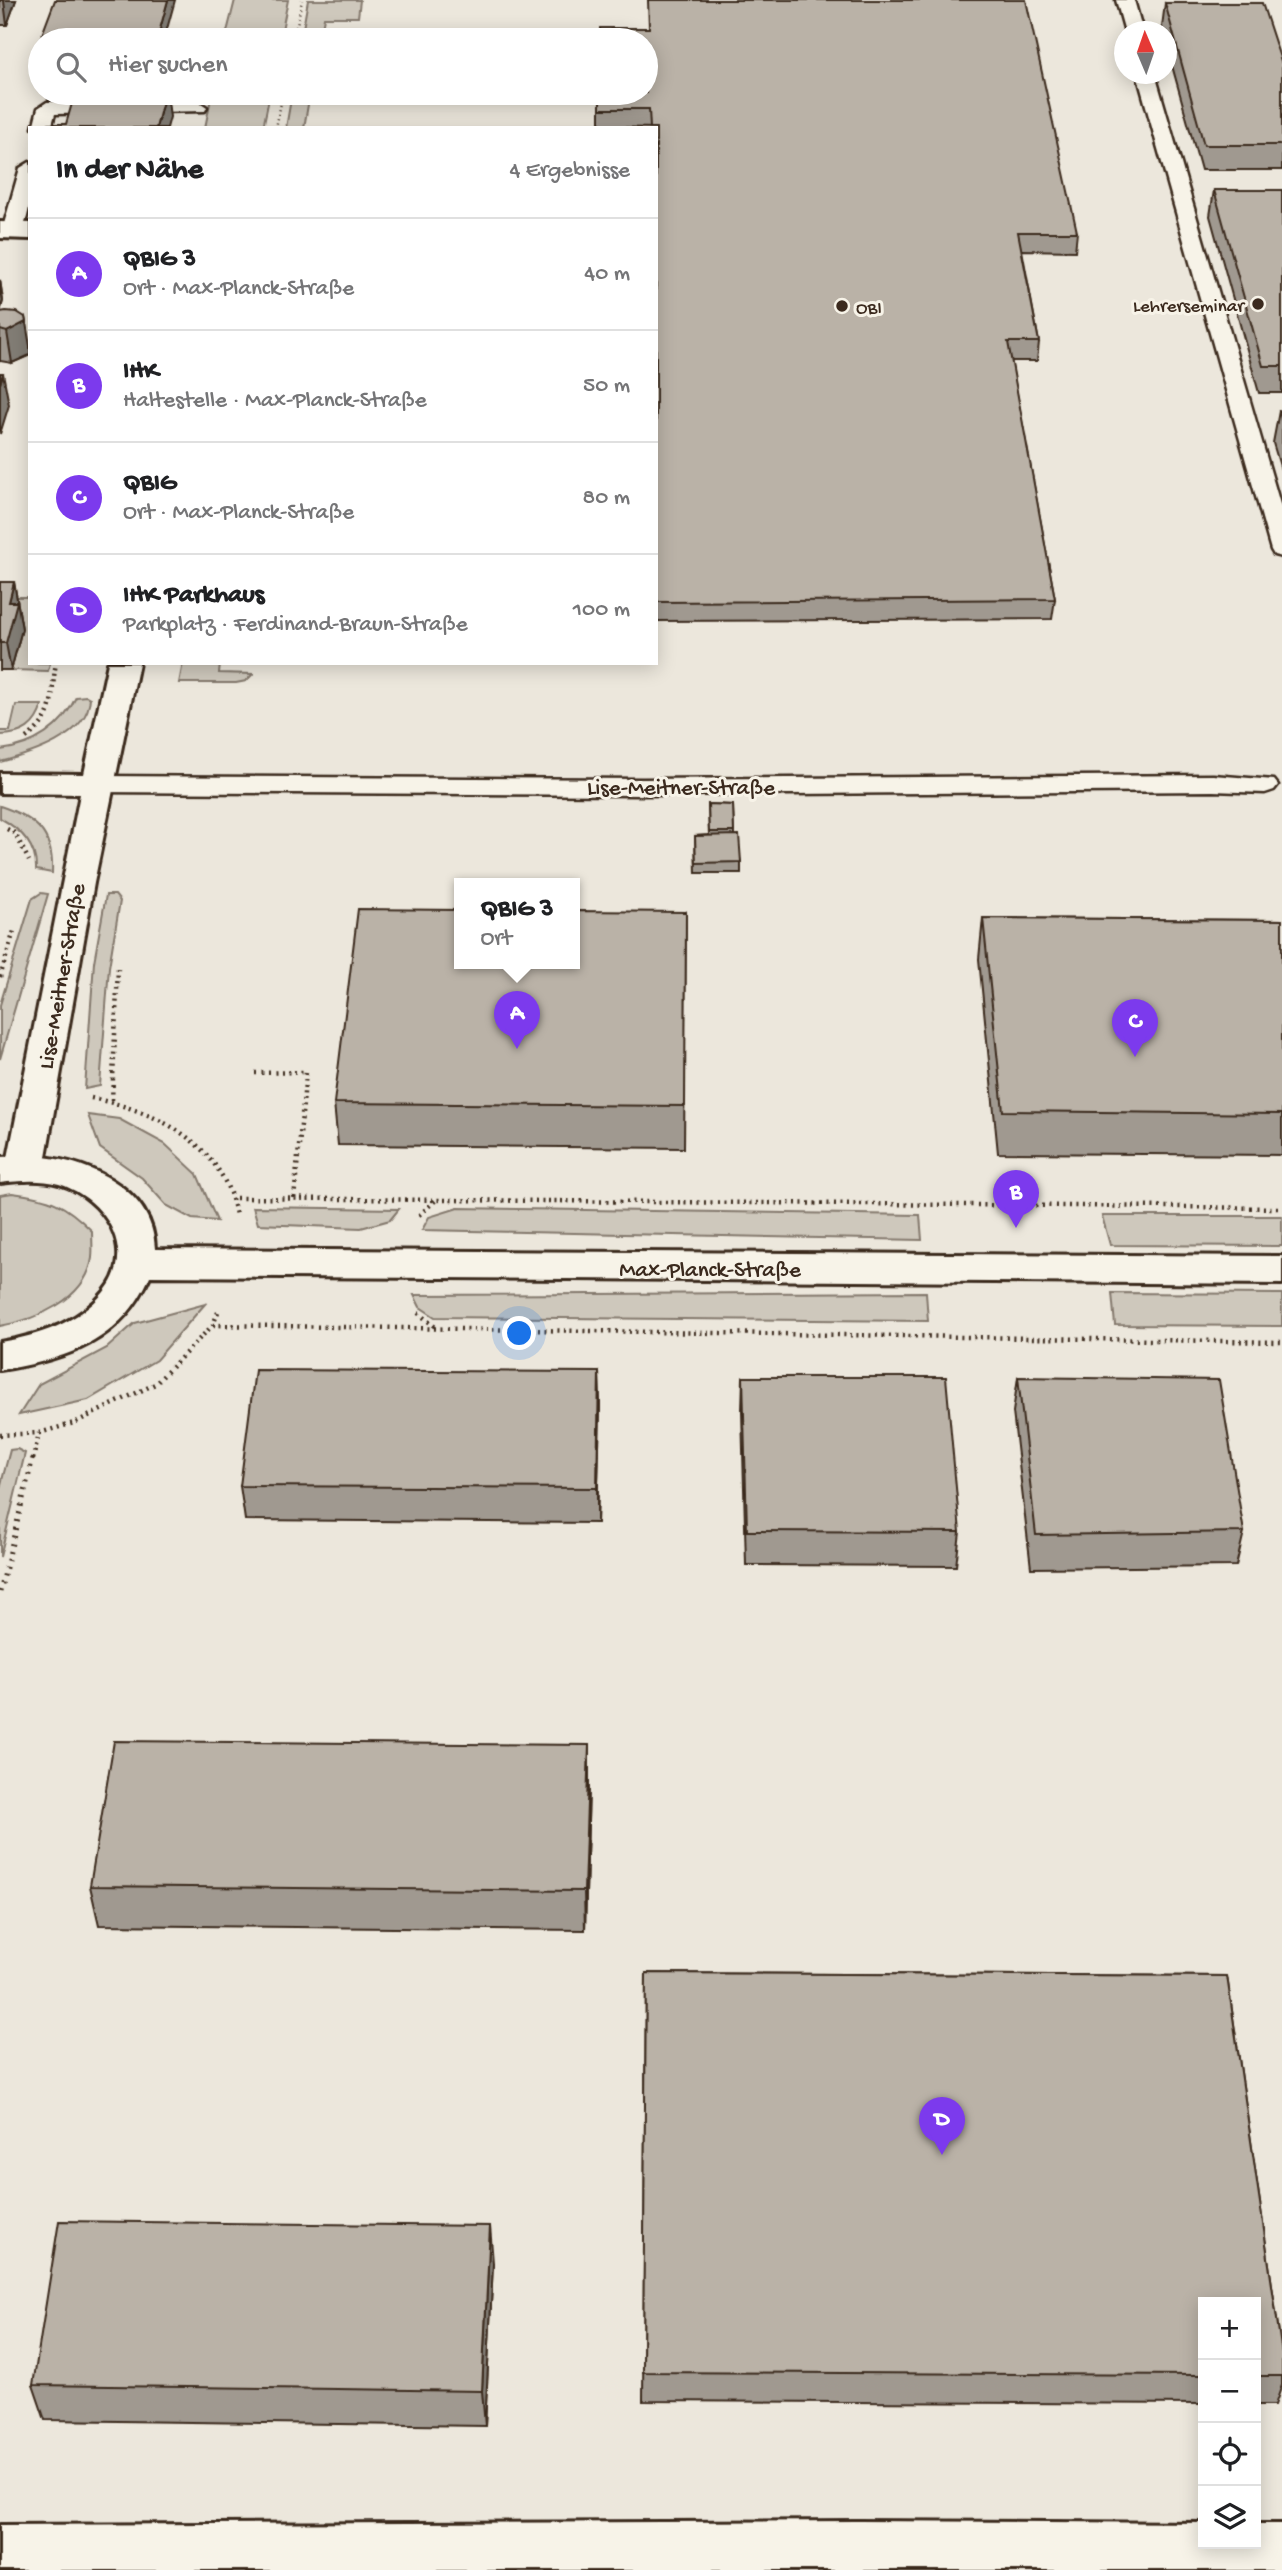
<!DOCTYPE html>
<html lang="de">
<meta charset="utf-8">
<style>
:root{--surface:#fff;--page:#f6f6f6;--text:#202124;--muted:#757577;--line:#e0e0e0;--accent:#7c3aed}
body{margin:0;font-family:"Gochi Hand",sans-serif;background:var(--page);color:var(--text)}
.controls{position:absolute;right:21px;bottom:21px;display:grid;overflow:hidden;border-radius:0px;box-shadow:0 4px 18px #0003}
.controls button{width:63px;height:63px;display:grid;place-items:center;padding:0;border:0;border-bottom:2px solid var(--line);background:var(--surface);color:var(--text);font:35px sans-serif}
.compass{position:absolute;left:1114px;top:21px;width:63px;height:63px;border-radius:50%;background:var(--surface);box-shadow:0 4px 18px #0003;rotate:358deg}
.you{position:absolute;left:520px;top:1334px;width:24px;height:24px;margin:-18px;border:5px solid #fff;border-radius:50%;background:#1a73e8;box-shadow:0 0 0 10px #1a73e833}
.badge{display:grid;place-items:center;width:46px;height:46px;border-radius:50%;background:var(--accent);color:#fff;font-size:23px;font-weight:700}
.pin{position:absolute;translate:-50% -58px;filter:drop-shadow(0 2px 4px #0008)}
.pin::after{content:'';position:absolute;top:37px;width:24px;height:21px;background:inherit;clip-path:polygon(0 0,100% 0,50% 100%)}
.popup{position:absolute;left:454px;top:878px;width:126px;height:91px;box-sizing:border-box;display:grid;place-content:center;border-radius:0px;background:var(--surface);filter:drop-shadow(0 2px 5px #0005);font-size:23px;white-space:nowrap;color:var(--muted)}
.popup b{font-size:26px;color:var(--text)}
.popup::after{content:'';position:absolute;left:50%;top:100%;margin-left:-14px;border:14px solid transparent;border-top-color:var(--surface)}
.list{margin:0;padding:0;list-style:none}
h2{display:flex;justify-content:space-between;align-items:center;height:91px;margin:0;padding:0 28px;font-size:30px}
h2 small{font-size:23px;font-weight:400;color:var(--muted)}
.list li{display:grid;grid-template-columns:46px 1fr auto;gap:21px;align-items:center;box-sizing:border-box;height:112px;padding:0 28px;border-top:2px solid var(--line)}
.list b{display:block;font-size:26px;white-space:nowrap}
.list p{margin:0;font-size:23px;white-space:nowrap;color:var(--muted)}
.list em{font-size:23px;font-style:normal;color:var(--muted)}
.icon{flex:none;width:38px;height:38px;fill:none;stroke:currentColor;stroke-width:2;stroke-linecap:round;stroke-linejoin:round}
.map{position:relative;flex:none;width:1282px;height:2570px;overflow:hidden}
.search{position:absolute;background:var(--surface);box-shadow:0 4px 18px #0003;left:28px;top:28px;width:630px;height:77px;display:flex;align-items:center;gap:18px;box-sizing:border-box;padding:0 24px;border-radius:38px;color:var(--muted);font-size:26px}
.panel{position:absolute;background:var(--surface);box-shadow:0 4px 18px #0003;left:28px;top:126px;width:630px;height:539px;border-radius:0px}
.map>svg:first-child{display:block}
.green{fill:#cec8bc;stroke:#84796d;stroke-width:2}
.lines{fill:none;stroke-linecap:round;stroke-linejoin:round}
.service-casing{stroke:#3b2a1e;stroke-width:5}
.minor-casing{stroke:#3b2a1e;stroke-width:6}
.tertiary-casing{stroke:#3b2a1e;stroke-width:6}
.path-far2{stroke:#3b2a1e;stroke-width:2.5;stroke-dasharray:1 3.5;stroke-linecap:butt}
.path-far1{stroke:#3b2a1e;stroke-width:4.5;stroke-dasharray:2 4.5;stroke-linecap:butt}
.path{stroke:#3b2a1e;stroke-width:5;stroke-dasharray:2 6;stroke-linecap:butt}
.service{fill:#f7f3e8;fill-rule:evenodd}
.minor{fill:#f7f3e8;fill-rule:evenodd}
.tertiary{fill:#f7f3e8;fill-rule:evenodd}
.wall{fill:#a09990;stroke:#3b2a1e;stroke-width:2}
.shaded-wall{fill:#827d75;stroke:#3b2a1e;stroke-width:2}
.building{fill:#bab2a7;stroke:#3b2a1e;stroke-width:2}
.poi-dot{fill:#3b2a1e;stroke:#f7f3e8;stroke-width:2.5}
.labels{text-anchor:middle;stroke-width:6;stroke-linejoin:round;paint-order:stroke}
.far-poi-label{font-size:19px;fill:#3b2a1e;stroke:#f7f3e8;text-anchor:end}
.street-label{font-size:23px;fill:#3b2a1e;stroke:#f7f3e8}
</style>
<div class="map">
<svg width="1282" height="2570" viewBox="0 0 1282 2570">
<rect width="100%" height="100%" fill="#ece7dc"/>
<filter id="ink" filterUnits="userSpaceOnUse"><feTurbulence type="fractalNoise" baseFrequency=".0143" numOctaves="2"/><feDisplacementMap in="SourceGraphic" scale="14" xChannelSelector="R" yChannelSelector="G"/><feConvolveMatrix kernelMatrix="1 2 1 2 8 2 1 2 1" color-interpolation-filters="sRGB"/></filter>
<g filter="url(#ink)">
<!-- green -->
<path class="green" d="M235,0H288L280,40H225Z
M308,0H360L358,17H324L320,40H301Z
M212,93H270L263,128H205Z
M292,93H310L304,128H286Z
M0,597H30V663H50L48,671L11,670Z
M183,663H220L219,673L253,674L246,681L236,683H179Z
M86,696L90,698C88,737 31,754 0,762V750C34,746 62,728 76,697Z
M16,705H42C36,726 23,735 0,735V731H10Z
M0,806C36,818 54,833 52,873L36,870C37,846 20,829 0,818Z
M41,893L48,894L0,1059V1005L32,899Z
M106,895H115L120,901L109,967L100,1086L85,1089L94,962Z
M88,1115L119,1119L165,1144L197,1174L217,1221L192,1219L166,1205L142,1178L100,1148Z
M12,1193C50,1198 64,1203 92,1231C92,1239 93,1250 92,1258C86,1300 35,1320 0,1326V1195Z
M253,1207L399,1209L390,1220L361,1228L258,1224Z
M458,1208L920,1215L922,1240L422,1230L429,1217Z
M1102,1216H1282V1246L1110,1245Z
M926,1292L928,1321L435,1317L420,1307L414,1295Z
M1112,1293L1282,1294V1326L1115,1325Z
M205,1304L156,1360L88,1400L19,1415L39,1384L107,1348L135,1323Z
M17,1449L25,1453L0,1557V1488L10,1450Z"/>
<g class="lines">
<!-- service casing -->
<g class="service-casing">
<path id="service" d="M1116,0H1134L1143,32H1125Z
M1137,74H1155L1282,511V557L1274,555L1271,550Z
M198,101L207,107L205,111L55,114L51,128H33L38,108L47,102Z
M30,162C30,186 33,214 19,235H5L2,231L20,168Z
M1213,775L1274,780L1278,785L1274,790L1265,793L1213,791L643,795L96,792L87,789L83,784L87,779L96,776L643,779Z"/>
</g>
<!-- minor casing -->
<g class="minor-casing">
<path id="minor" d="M0,222L30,223V239L0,238Z
M108,663H139L94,883L44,1168L38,1177L25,1181L12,1177L6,1168L80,794L0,793V773L84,774Z
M858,2521L1203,2523V2544H1256V2524H1282V2570H0V2525Z"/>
</g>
<!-- tertiary casing -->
<g class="tertiary-casing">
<path id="tertiary" d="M28,1156C81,1157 154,1186 155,1249L1282,1256V1284L150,1276C122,1341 66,1360 0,1370V1342C37,1336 79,1323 104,1292C139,1250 104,1198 59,1184C40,1179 19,1181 0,1183V1157Z"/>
</g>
<!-- path-far2 -->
<path class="path-far2" d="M294,40L302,0
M276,128L283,93
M28,494L30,488"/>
<!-- path-far1 -->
<path class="path-far1" d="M26,738C57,716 50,696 56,663
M7,829L15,833L29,861
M0,977L14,931
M255,1073L306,1072L294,1199
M91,1098C157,1111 223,1143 236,1215
M112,1100L118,968
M236,1198L1282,1208
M419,1215L436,1200
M418,1313L438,1329
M213,1325L1282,1342
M0,1435L39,1433L74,1423L155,1384L213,1325L218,1312
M33,1459L39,1433"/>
<!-- path -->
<path class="path" d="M0,1592L33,1458"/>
<!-- service -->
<use href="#service" class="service"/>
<!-- minor -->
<use href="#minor" class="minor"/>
<!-- tertiary -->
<use href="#tertiary" class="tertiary"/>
</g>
<!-- wall -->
<path class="wall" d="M0,0H16L7,25H0Z
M1165,3L1282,64V170H1201L1166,44V32H1163L1162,27Z
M40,41V74H37L35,56Z
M600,93L1077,232L1075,251L1022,250L1039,342L1037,361H1011L1055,599L1052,619L656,621V128L600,127Z
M1214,190H1282V393H1259L1210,216Z
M0,280L3,301L0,312L30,346V355L12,363L0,361Z
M1279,411H1282V473L1273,443Z
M0,582H14L22,629L11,670H0Z
M708,804L733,805L734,835L741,862V873H696L695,836L709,835Z
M686,912L684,1148L338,1145L334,1103Z
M983,918L1282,920V1155L998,1153L979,959Z
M599,1372L600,1407L597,1523L245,1520L240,1486Z
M743,1377L960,1532L956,1566L746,1565L742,1411Z
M1018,1377L1244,1532L1236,1566L1031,1568L1013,1412Z
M589,1785L585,1930L99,1925L90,1886Z
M646,1973L1227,1976L1282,2354V2385L1275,2405H1256V2302H1203V2404L643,2401Z
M493,2263L485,2426L45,2420L33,2385Z"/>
<!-- shaded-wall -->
<path class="shaded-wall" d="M4,0H16L7,25L4,1Z
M168,0H175L164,40H157Z
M165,93H167L170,117L167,128H156Z
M0,280L3,301L0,312Z
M25,317L30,346V355L12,363L7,332Z
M3,373L9,405L0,434V384Z
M14,582L22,629L11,670L6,643L9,602Z
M599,1372L600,1407L597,1523V1488Z
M589,1745V1785L585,1930L584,1891Z
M490,2226L493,2263L485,2426L482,2391Z"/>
<!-- building -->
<path class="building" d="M55,0H168L157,40H40Z
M648,0H1026L1077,232H1018L1039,342H1008L1055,599L656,602V128H650L649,109H600V93H646V40H600V28H649Z
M1165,3H1262L1282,64V145H1204Z
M40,41V56H35Z
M75,93H165L156,128H47L49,124H66Z
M1214,190H1282V366H1263Z
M6,311L17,312L25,317L26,322L7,332L0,330V312Z
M0,373H3L0,384Z
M1279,411H1282V422Z
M0,582H14L9,602H17L6,643H0Z
M708,804L733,805L734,832H709Z
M739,835L741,862L696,863L695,836Z
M358,909L459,910V963H575V911L686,912L685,1106L334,1103Z
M983,918L1282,920V1114L1003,1111Z
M255,1370L599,1372L597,1488L240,1486Z
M743,1377H946L960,1532L747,1531Z
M1018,1377L1219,1380L1244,1532L1036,1535Z
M114,1741L589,1745L584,1891L90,1886Z
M646,1973L1227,1976L1282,2354V2376H1256V2302H1203V2375L643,2372Z
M59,2221L490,2226L482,2391L33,2385Z"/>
</g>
<!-- markers -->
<g class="poi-dot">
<circle cx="1258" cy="304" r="7"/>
<circle cx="842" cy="306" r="7"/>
</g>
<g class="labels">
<!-- far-poi labels -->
<g class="far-poi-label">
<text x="1244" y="311">Lehrerseminar</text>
<text x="856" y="313" text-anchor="start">OBI</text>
</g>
<!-- street labels -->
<g class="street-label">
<text x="681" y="794">Lise-Meitner-Straße</text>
<text transform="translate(60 976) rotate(-80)" y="8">Lise-Meitner-Straße</text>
<text x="710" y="1276">Max-Planck-Straße</text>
</g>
</g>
</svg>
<div class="controls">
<button>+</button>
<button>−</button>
<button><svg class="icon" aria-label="locate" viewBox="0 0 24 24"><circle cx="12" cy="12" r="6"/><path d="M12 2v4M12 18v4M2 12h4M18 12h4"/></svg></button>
<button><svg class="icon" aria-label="layers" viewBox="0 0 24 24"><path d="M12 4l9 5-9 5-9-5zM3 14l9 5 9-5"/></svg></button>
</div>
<svg class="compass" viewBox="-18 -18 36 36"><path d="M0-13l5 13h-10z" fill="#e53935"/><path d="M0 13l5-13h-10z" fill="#757577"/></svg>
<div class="you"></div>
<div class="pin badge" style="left:517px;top:1049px">A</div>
<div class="popup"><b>QBIG 3</b>Ort</div>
<div class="pin badge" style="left:1016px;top:1228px">B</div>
<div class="pin badge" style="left:1135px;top:1057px">C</div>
<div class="pin badge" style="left:942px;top:2155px">D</div>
<div class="search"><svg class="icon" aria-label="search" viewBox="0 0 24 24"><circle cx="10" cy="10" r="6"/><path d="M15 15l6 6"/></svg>Hier suchen</div>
<section class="panel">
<h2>In der Nähe<small>4 Ergebnisse</small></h2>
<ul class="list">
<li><span class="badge">A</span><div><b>QBIG 3</b><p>Ort · Max-Planck-Straße</p></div><em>40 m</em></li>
<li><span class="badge">B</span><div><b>IHK</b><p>Haltestelle · Max-Planck-Straße</p></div><em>50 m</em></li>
<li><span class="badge">C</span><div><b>QBIG</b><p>Ort · Max-Planck-Straße</p></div><em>80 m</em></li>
<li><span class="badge">D</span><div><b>IHK Parkhaus</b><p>Parkplatz · Ferdinand-Braun-Straße</p></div><em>100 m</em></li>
</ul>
</section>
</div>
